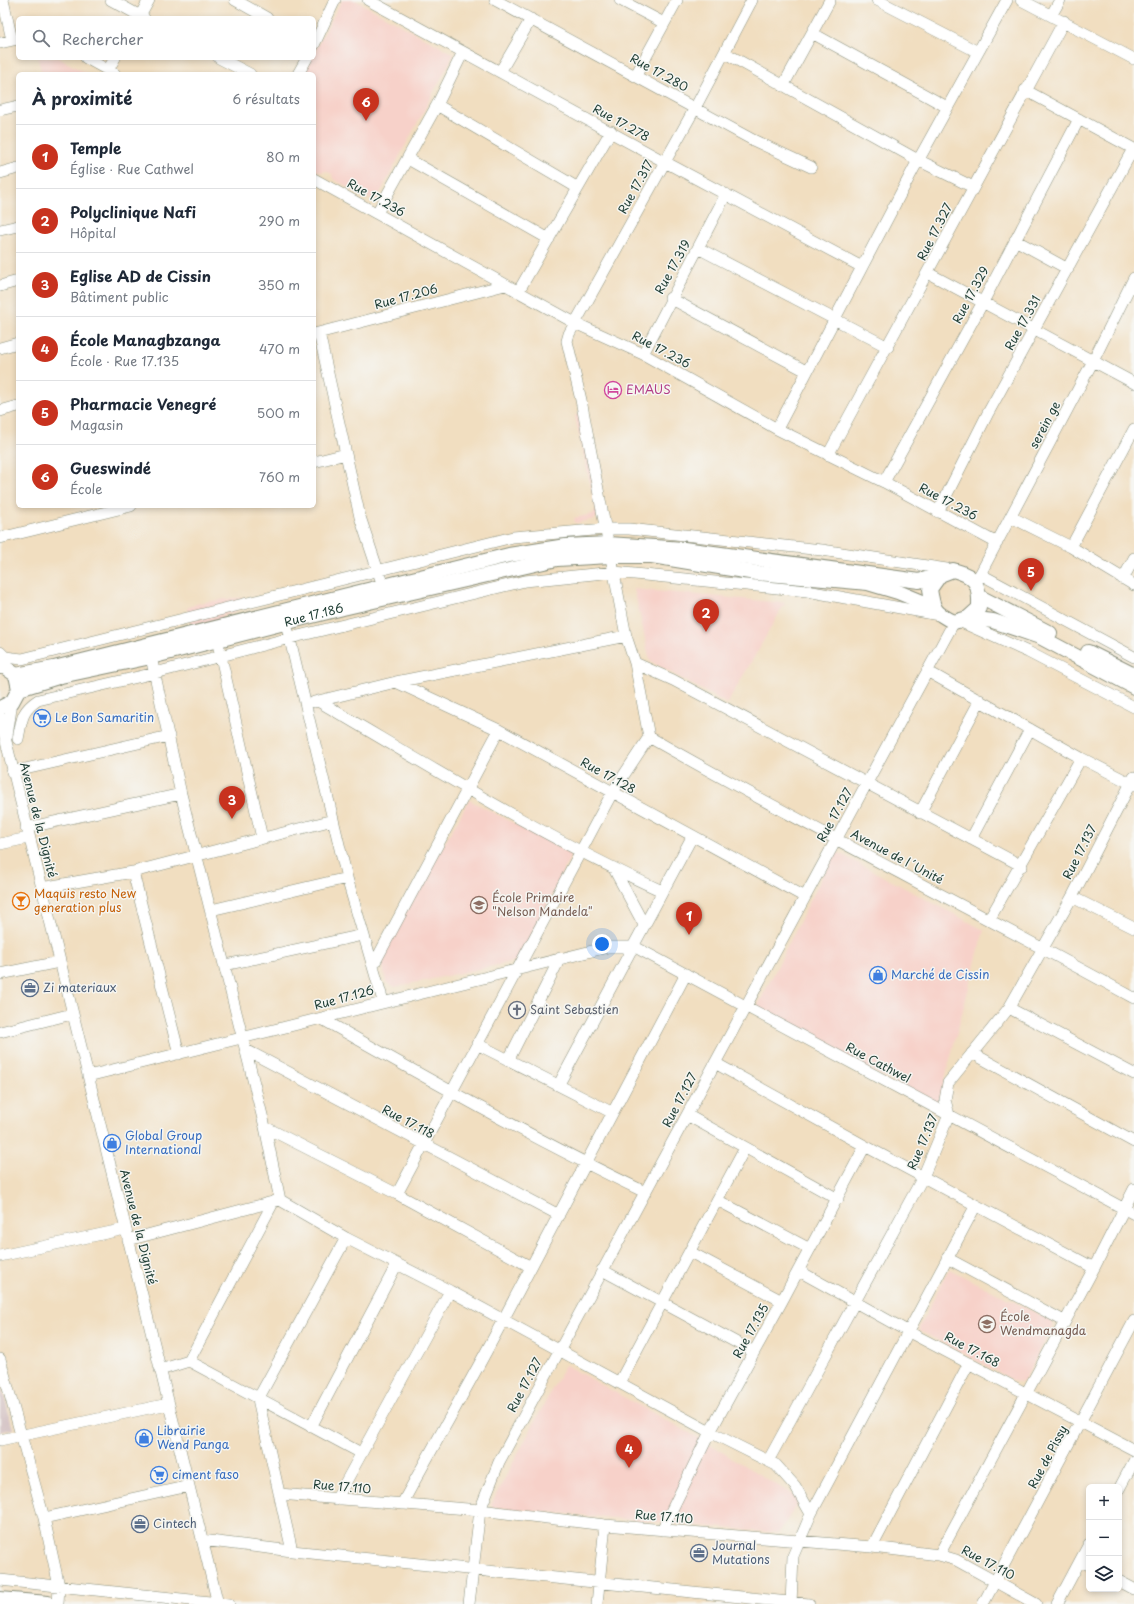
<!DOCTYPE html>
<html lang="fr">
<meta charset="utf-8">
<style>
:root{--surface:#fff;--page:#f6f6f7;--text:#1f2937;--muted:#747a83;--line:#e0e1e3;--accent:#c8321e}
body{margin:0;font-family:"Playpen Sans",sans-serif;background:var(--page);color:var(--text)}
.controls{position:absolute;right:12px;bottom:12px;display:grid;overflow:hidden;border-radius:6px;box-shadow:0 2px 6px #0003}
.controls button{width:36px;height:36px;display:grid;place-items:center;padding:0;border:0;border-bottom:1px solid var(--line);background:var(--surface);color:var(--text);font:20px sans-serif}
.you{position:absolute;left:602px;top:944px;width:14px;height:14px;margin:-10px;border:3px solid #fff;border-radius:50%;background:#1a73e8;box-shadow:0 0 0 6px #1a73e833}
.badge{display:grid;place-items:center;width:26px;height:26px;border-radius:50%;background:var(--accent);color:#fff;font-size:13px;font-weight:700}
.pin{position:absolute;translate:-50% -33px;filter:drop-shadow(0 1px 2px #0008)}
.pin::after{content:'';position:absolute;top:21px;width:14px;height:12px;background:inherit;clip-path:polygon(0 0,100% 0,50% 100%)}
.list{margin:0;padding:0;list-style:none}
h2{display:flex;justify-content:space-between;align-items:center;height:52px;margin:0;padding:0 16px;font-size:17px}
h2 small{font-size:13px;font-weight:400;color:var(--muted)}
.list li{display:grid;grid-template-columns:26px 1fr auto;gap:12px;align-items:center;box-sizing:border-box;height:64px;padding:0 16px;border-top:1px solid var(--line)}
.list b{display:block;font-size:15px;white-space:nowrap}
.list p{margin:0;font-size:13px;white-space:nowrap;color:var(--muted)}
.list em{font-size:13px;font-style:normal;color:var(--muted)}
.icon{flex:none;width:22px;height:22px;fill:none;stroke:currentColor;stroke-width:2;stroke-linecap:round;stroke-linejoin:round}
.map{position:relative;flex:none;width:1134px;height:1604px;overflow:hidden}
.search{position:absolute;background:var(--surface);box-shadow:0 2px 6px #0003;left:16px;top:16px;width:300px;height:44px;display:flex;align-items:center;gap:10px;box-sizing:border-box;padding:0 14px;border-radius:6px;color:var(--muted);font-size:15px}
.panel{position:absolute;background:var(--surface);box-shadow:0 2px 6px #0003;left:16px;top:72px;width:300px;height:436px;border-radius:6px}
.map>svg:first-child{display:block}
.built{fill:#f7d1c9}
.industrial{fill:#d2bfc1}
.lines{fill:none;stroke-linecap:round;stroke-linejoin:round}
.minor-casing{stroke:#888e7a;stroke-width:12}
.major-casing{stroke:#888e7a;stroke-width:16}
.highway-casing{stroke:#888e7a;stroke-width:18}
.minor{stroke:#fff;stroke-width:11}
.major{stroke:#fff;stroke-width:14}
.highway{stroke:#fff;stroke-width:16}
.labels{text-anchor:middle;stroke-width:3;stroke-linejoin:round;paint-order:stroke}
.street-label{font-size:12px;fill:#1f3d34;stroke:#f6f6f2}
.hotel-label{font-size:12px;fill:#b23c85;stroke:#f6f6f2;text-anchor:start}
.shop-label{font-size:12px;fill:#366cbe;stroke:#f6f6f2;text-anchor:start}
.food-label{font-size:12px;fill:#c56008;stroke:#f6f6f2;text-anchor:start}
.education-label{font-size:12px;fill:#785e54;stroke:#f6f6f2;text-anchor:start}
.service-label{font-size:12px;fill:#4e5e75;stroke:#f6f6f2;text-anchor:start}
.worship-label{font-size:12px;fill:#5b616d;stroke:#f6f6f2;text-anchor:start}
</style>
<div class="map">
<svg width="1134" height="1604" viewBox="0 0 1134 1604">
<rect width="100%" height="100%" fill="#f6f6f2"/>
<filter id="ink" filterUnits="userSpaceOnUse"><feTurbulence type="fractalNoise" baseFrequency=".025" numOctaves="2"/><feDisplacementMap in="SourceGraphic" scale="8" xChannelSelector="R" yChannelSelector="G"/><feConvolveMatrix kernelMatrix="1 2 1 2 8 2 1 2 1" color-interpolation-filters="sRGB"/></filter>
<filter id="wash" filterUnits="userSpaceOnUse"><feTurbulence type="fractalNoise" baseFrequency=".012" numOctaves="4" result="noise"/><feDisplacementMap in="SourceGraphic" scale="16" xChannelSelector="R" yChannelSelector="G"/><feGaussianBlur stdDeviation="0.9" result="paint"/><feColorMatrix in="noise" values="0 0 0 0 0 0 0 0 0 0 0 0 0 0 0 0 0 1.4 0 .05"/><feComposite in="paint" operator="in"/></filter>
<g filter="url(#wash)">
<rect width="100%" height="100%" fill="#f1dec0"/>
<!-- built -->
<path class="built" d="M342,0H355L452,53L453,56L378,197L372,200L333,179L332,174L326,171L320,172L314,169V74H302L311,58H314V52Z
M38,58H58L88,74H42Z
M580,414L601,511L595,519L575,523L574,518L593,514L596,510L575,416Z
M634,589L785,603L727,704L650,661Z
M233,598H243L245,604L234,612L222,616L224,624L192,629L187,608L199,603Z
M469,800L572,853L521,960L395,987L386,982L381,956Z
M835,851L984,930L938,1105L755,1011Z
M949,1269L1052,1321L1053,1326L1023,1382L1018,1383L920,1331L919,1327Z
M565,1365L697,1437L800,1499L779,1533L492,1507L491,1504Z"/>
<!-- industrial -->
<path class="industrial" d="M0,1382L13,1429L0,1432Z"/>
</g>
<g filter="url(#ink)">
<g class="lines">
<!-- minor casing -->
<g class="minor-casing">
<path id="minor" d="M3,0L12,40
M111,0L144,18
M235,0L267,18
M368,0L665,162L862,267
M495,0L753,140L811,167
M620,0L664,23
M877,0L978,52
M1021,0L1134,59
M1052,14L1060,0
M139,18L149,0
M812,33L947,107
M0,43L18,39
M314,45L335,0
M725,53L918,160L973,187
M86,58L115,74
M219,58L250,74
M108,70L115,58
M500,72L531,19
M298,74L307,58
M636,75L677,0
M783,86L830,0
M1025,90L1134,149
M437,105L578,188
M0,110L18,106
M408,159L549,239
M0,173L18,168
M314,179L575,323L643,354L777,429L884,482L997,543
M377,213L437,105L463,52
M0,230L18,226
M1015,240L1068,269
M698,248L888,347
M928,273L1134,383
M0,286L18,281
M518,292L611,131
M670,298L806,371
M319,333L360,517L383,586
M314,334L505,285
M0,348L18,343
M643,354L726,194
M0,411L18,406
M777,429L914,168L1007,0
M828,455L1064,21
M314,462L346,454
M884,482L983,302L1079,119
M938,512L988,413L1133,149
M1011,517L1071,547L1134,585
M0,538L131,506
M1071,547L1134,429
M980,574L1134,657
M1123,579L1134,558
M976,582L1093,361L1134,278
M959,621L1028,652L1134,707
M288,631L347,878L383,1001
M217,639L262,838
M0,652L5,657L22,659L513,537L605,529H629L822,550L953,570
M151,657L181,794L265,1127L280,1200
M635,663L673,680L1022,866
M927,671L1081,758L1134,785
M396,682L499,730L805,897
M318,701C431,767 543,837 662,891
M314,702L396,682L626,636
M0,717L218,1604
M7,736L12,702
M649,737C808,828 973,909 1134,998
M18,739C22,720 21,711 38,700L155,673L290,638L525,581L614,572L807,591L939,615
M12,772L169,736
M920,813L980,700
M26,828L181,794
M971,839L1030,729
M0,844L28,838
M614,869L644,925
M133,872L179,1054
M41,888L133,872L333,820
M1072,897L1134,928
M211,910L347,878
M989,920L1081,758
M374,964L499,730
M225,965L363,935
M0,974L59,962
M1009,1008L1134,1074
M322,1019C428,1079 534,1139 645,1192
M0,1032L72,1014
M477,1044L611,1112
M246,1050L559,1215
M972,1053L1134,1142
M509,1059L560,958
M715,1063L865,1146L1094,1268
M88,1076L608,947H635L1134,1214
M559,1084L692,837
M687,1115L838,1199
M265,1127L397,1194L531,1267
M397,1194L612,793L649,737L635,663L626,636L581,400L567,341L569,334L695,108L752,0
M717,1200L810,1249
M128,1240L280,1200L346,1238L450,1291L710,1432L776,1465L795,1486L811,1514
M690,1252L782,1301
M0,1256L125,1229
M947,1258L1064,1321
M602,1270L754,1352
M799,1271L909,1332L1134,1450
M0,1359L44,1518L59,1586L58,1604
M189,1361L361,1453
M160,1370L189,1361L274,1201
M619,1383L745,1148
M311,1427L397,1264
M0,1440L168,1404
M768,1461L923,1177L949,1115L945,1100L948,1083L1009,1008L1072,897L1134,777
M1119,1489L1134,1461
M279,1494L480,1510L605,1525L872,1547L939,1555L956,1560L1036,1604
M336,1500L450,1291
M402,1504C435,1443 470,1383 502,1322C564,1206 624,1089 686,974
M44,1518L189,1486
M662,1530L710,1432L782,1301L865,1146
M202,1540L292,1551L809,1604
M872,1547L969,1363
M292,1551L258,1399L346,1238
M939,1555L1094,1268L1134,1189
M1080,1561L1089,1565
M0,1580L229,1604
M1119,1581L1134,1589
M469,1604L480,1510L499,1462L954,622
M597,1604L605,1525
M791,1604L793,1556L811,1514L976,1205
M983,1604L1134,1321
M1057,1604L1089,1544"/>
</g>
<!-- major casing -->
<g class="major-casing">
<g id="major">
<path d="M953,570C976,576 980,584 979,608L968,618L954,622C935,613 933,610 930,589L940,575Z"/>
<path d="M980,597L1050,633"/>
<path d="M968,618L993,621L1040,637L1134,687"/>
<path d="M1088,652L1134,675"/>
<path d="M0,667L3,666L16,675L19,689L12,702L0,708"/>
<path d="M16,675L54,668L509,555L566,546L608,544L684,549L919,581L940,575"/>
<path id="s1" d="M19,689L61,676L151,657L343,608L557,559L610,556H652L756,573L868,583L898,592L932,606"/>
</g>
</g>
<!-- highway casing -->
<g class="highway-casing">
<path id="highway" d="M0,1600L48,1604"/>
</g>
<!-- minor -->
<use href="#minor" class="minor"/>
<!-- major -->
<use href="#major" class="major"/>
<!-- highway -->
<use href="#highway" class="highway"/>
</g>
</g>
<!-- icons -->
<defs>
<g id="hotel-ring" transform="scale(0.9)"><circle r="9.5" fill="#f6f6f2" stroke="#d1479c" stroke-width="1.5"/><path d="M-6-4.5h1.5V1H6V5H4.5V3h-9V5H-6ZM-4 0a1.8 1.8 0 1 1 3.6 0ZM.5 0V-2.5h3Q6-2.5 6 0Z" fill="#d1479c"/></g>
<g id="supermarket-ring" transform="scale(0.9)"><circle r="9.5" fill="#f6f6f2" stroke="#3f7fe0" stroke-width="1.5"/><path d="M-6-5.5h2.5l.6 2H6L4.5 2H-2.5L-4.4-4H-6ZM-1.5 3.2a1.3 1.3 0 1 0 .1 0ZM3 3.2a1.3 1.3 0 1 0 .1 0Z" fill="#3f7fe0"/></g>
<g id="bar-ring" transform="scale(0.9)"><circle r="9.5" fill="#f6f6f2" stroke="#e8710a" stroke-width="1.5"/><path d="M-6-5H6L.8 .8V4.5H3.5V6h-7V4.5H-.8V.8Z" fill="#e8710a"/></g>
<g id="school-ring" transform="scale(0.9)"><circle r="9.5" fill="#f6f6f2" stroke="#8d6e63" stroke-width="1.5"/><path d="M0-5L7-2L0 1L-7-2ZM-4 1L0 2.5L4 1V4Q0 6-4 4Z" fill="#8d6e63"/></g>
<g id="shop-ring" transform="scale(0.9)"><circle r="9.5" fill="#f6f6f2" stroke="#3f7fe0" stroke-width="1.5"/><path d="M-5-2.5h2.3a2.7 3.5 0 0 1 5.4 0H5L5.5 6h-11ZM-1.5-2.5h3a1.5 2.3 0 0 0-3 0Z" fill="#3f7fe0"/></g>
<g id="office-ring" transform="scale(0.9)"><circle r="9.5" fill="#f6f6f2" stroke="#5c6f8a" stroke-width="1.5"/><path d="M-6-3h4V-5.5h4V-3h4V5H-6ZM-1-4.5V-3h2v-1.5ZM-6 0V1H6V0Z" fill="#5c6f8a"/></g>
<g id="church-ring" transform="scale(0.9)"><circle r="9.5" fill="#f6f6f2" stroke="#6b7280" stroke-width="1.5"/><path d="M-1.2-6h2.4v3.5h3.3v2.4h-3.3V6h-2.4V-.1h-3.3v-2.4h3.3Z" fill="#6b7280"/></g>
</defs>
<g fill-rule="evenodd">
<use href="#hotel-ring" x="613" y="390"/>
<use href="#supermarket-ring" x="42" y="718"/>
<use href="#bar-ring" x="21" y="901"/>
<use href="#school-ring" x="479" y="905"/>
<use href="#shop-ring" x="878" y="975"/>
<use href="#office-ring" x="30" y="988"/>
<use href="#church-ring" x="517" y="1010"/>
<use href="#shop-ring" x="112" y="1143"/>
<use href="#school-ring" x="987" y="1324"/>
<use href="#shop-ring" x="144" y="1438"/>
<use href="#supermarket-ring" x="159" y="1475"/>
<use href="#office-ring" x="140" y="1524"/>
<use href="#office-ring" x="699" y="1553"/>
</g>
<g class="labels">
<!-- street labels -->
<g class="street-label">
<text transform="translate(659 73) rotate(29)" y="4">Rue 17.280</text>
<text transform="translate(621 123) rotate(29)" y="4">Rue 17.278</text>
<text transform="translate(636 187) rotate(-61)" y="4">Rue 17.317</text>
<text transform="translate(376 198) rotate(29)" y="4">Rue 17.236</text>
<text transform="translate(935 232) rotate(-63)" y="4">Rue 17.327</text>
<text transform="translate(673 267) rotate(-61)" y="4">Rue 17.319</text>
<text transform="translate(971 295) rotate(-62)" y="4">Rue 17.329</text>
<text transform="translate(406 297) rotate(-15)" y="4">Rue 17.206</text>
<text transform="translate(1023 323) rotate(-61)" y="4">Rue 17.331</text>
<text transform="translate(661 350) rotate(28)" y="4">Rue 17.236</text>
<text transform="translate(1045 425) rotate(-62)" y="4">serein ge</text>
<text transform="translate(948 502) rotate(28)" y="4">Rue 17.236</text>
<text dy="4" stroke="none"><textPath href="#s1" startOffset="304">Rue 17.186</textPath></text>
<text transform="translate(608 776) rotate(29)" y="4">Rue 17.128</text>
<text transform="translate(835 815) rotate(-61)" y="4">Rue 17.127</text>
<text transform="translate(38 820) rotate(76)" y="4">Avenue de la Dignité</text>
<text transform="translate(1080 852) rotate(-63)" y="4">Rue 17.137</text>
<text transform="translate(897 857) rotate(28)" y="4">Avenue de l´Unité</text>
<text transform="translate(344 998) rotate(-15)" y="4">Rue 17.126</text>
<text transform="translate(878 1063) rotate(28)" y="4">Rue Cathwel</text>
<text transform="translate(680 1100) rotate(-62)" y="4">Rue 17.127</text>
<text transform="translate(408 1122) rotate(28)" y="4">Rue 17.118</text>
<text transform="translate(923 1142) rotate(-67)" y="4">Rue 17.137</text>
<text transform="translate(138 1227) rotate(76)" y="4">Avenue de la Dignité</text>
<text transform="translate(751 1331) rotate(-61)" y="4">Rue 17.135</text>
<text transform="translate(972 1350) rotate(28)" y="4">Rue 17.168</text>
<text transform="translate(525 1385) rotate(-62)" y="4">Rue 17.127</text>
<text transform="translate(1048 1457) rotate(-62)" y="4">Rue de Pissy</text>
<text transform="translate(342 1487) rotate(5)" y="4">Rue 17.110</text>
<text transform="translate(664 1517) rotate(5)" y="4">Rue 17.110</text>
<text transform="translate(988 1563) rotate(28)" y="4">Rue 17.110</text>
</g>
<!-- hotel labels -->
<g class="hotel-label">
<text x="626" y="394">EMAUS</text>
</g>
<!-- shop labels -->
<g class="shop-label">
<text x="55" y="722">Le Bon Samaritin</text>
<text x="891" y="979">Marché de Cissin</text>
<text x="125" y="1140">Global Group<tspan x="125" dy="14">International</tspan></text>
<text x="157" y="1435">Librairie<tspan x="157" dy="14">Wend Panga</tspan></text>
<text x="172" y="1479">ciment faso</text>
</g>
<!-- food labels -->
<g class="food-label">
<text x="34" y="898">Maquis resto New<tspan x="34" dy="14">generation plus</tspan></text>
</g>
<!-- education labels -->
<g class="education-label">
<text x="492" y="902">École Primaire<tspan x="492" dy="14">"Nelson Mandela"</tspan></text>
<text x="1000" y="1321">École<tspan x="1000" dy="14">Wendmanagda</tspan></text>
</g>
<!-- service labels -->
<g class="service-label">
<text x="43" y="992">Zi materiaux</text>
<text x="153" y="1528">Cintech</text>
<text x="712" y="1550">Journal<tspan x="712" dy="14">Mutations</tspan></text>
</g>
<!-- worship labels -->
<g class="worship-label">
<text x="530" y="1014">Saint Sebastien</text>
</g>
</g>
</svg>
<div class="controls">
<button>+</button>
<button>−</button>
<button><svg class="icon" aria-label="layers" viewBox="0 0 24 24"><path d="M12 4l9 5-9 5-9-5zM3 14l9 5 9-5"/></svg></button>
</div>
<div class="you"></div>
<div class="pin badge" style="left:689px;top:935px">1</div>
<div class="pin badge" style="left:706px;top:632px">2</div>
<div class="pin badge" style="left:232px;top:819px">3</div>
<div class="pin badge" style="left:629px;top:1468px">4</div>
<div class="pin badge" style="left:1031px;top:591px">5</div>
<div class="pin badge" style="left:366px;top:121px">6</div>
<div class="search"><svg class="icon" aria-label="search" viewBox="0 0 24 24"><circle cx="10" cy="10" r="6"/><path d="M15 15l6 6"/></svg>Rechercher</div>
<section class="panel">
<h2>À proximité<small>6 résultats</small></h2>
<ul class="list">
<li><span class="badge">1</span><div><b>Temple</b><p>Église · Rue Cathwel</p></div><em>80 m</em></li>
<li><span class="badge">2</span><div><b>Polyclinique Nafi</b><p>Hôpital</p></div><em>290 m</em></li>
<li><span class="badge">3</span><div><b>Eglise AD de Cissin</b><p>Bâtiment public</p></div><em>350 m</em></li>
<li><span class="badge">4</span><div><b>École Managbzanga</b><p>École · Rue 17.135</p></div><em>470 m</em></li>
<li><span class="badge">5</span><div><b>Pharmacie Venegré</b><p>Magasin</p></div><em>500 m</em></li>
<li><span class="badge">6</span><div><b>Gueswindé</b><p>École</p></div><em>760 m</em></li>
</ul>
</section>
</div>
